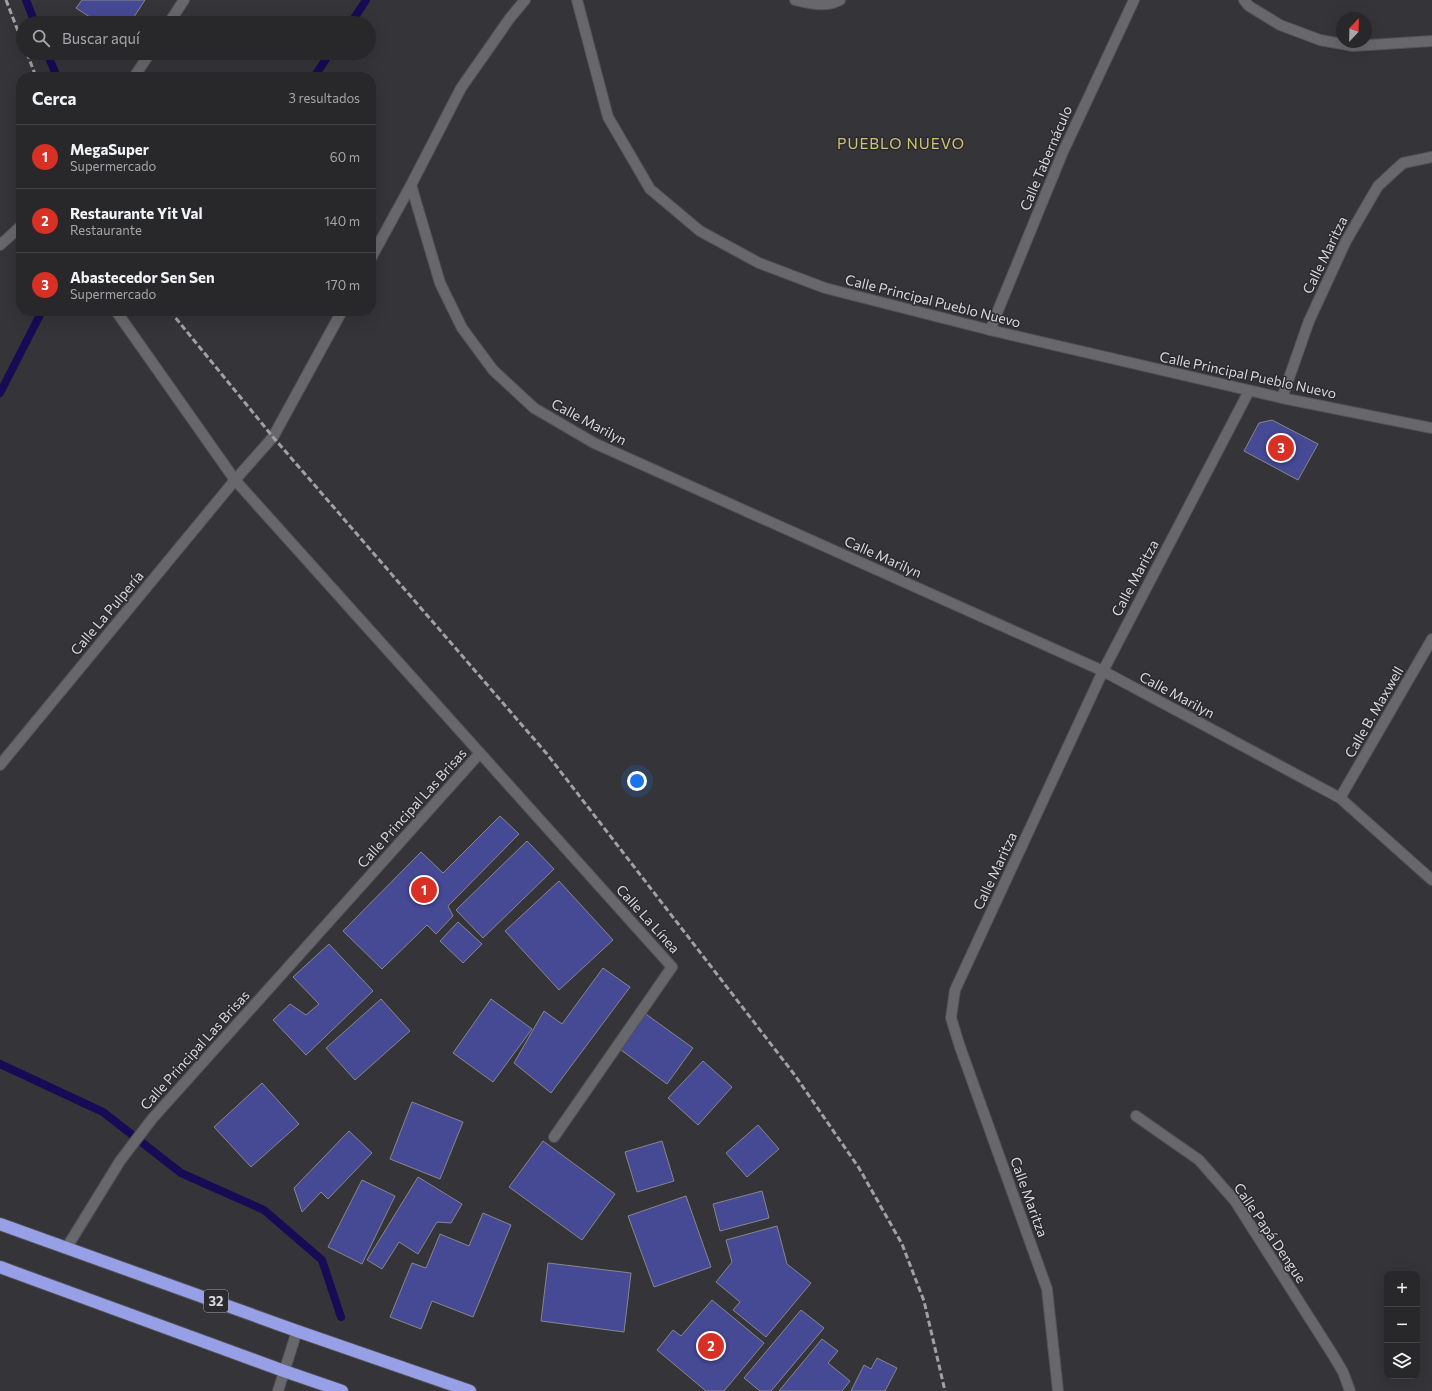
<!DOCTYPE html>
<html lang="es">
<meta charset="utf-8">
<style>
:root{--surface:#28282b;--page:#303033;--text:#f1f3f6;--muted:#a5a6a9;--line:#444447;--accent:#d93025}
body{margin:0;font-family:Commissioner,sans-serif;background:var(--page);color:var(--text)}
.controls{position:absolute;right:12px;bottom:12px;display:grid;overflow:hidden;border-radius:8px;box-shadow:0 4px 16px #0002}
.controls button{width:36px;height:36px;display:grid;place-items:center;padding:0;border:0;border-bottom:1px solid var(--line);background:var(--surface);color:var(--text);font:20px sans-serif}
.compass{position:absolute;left:1336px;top:12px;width:36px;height:36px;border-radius:50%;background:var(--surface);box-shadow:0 4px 16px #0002;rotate:22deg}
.you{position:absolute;left:637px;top:781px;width:14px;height:14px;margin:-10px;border:3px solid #fff;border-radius:50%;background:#1a73e8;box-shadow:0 0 0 6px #1a73e833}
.badge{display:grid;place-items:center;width:26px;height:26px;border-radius:50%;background:var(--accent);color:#fff;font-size:13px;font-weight:700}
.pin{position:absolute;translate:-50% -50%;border:2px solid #fff;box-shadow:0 1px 4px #0006}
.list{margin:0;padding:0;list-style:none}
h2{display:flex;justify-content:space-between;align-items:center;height:52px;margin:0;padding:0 16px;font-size:17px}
h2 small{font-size:13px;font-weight:400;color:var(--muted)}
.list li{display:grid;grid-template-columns:26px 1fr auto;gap:12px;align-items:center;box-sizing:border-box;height:64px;padding:0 16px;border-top:1px solid var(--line)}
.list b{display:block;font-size:15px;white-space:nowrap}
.list p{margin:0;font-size:13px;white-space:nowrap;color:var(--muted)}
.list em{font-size:13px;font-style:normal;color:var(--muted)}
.icon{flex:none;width:22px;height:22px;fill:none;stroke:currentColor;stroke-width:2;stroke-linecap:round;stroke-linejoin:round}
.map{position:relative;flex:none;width:1432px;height:1391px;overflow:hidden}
.search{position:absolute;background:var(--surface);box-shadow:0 4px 16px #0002;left:16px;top:16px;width:360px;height:44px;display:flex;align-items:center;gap:10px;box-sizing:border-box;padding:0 14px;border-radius:22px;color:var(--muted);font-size:15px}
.panel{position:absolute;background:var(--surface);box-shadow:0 4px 16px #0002;left:16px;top:72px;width:360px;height:244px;border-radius:16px}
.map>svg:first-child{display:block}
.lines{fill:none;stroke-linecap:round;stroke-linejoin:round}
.stream{stroke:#170b55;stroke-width:8}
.building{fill:#464994;stroke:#86878b}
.street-casing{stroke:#515255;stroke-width:12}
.secondary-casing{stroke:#515255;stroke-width:12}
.highway-casing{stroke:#515255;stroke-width:14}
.street{stroke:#68686c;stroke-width:10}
.secondary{stroke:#68686c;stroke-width:10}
.highway{stroke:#979fe7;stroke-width:12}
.rail{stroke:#a1a1a4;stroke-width:3;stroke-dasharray:6 3;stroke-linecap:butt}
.labels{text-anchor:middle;stroke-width:3;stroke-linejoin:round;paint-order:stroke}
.shield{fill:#2b2b2f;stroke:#a5a5a8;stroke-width:1}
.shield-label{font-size:13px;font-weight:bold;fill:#d9d9dc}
.street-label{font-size:14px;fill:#d9d9dc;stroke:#2b2b2f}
.neighbourhood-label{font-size:15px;letter-spacing:1px;fill:#d2c375;stroke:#2b2b2f}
</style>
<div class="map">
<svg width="1432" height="1391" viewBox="0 0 1432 1391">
<rect width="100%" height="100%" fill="#353539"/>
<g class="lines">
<!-- stream -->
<path class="stream" d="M26,0L35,23
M351,23L366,0
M47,53L57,77
M314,77L330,53
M0,393L42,311
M0,1064L103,1112L181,1173L264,1210L322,1260L341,1317"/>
</g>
<!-- building -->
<path class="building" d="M82,0H145L130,23H99L76,8Z
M1272,420L1318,444L1298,480L1244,451L1259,423Z
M500,816L519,834L448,906L453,916L436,934L427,925L382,969L343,931L421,852L443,873Z
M527,841L554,869L483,938L456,910Z
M559,881L613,940L559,990L505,931Z
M458,922L482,944L463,963L440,941Z
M329,944L373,991L306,1055L273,1020L290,1004L306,1015L319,1004L293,977Z
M603,968L630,987L551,1093L514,1063L544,1011L562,1024Z
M381,999L410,1031L355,1080L326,1048Z
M491,999L532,1029L493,1082L453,1053Z
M643,1012L693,1048L667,1084L617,1047Z
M703,1061L732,1087L698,1125L668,1098Z
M262,1083L299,1124L251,1167L214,1127Z
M412,1102L463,1122L440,1179L390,1159Z
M758,1125L779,1149L747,1177L726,1153Z
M349,1131L372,1153L328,1199L321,1192L302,1212L294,1188Z
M543,1141L615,1194L582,1240L509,1187Z
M662,1141L674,1181L637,1192L625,1152Z
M418,1177L462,1204L451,1223L437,1222L418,1254L399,1242L382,1269L367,1260Z
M362,1180L395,1196L362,1264L328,1247Z
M762,1191L769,1218L720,1231L713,1204Z
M686,1196L711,1267L654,1287L628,1216Z
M483,1213L511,1225L473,1317L432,1301L421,1329L390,1317L412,1263L426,1268L440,1234L469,1246Z
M777,1226L787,1264L811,1283L766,1337L733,1310L740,1302L716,1282L732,1262L726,1240Z
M548,1263L631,1273L624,1332L541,1321Z
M712,1300L764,1343L724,1391H706L657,1350L673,1330L681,1336Z
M801,1310L824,1328L771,1391H760L744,1378Z
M822,1339L838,1351L828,1363L850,1381L842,1391H779Z
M877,1358L897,1368L885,1391H851L864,1365L871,1369Z"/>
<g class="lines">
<!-- street casing -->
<g class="street-casing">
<path id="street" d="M795,0C809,3 827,8 840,0
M1244,0L1249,6L1280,25L1320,40L1353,46L1432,41
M169,23L184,0
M134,77L150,53
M411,185L440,283L462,328L493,370L534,408L594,443L1103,671L1340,798L1432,880
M990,330L1062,154L1134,0
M1282,398L1309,321L1346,241L1378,186L1403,163L1432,157
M480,753L672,967L554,1137
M0,765L235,480
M1340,798L1432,639
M1136,1116L1199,1160L1235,1201L1333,1355L1343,1372L1350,1391
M1058,1391L1047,1289L960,1047L951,1018L955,990L1103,671L1249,391"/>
</g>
<!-- secondary casing -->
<g class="secondary-casing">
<path id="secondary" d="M577,0L608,117L650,189L700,231L759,263L825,288L990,330L1282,398L1432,428
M0,245L21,226
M371,258L411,185L461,88L510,18L525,0
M116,311L235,480
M67,1247L120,1161L152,1119L480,753L235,480L273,437L342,311
M278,1391L297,1331"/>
</g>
<!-- highway casing -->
<g class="highway-casing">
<path id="highway" d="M0,1224L297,1331L470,1391
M0,1267L284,1371L342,1391"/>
</g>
<!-- street -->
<use href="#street" class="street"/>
<!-- secondary -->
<use href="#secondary" class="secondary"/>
<!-- highway -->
<use href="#highway" class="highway"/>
<!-- rail -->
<path class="rail" d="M6,0L23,44
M27,53L36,77
M170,311L273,437L547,754L794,1074L859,1168L902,1244L924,1301L945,1391"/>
</g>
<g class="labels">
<!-- shield labels -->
<rect class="shield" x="204" y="1290" width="24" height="22" rx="3"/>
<g class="shield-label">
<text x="216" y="1306">32</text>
</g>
<!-- street labels -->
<g class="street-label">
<text transform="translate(1046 158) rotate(-67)" y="5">Calle Tabernáculo</text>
<text transform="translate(1325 255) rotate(-64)" y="5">Calle Maritza</text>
<text transform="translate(933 301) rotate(14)" y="5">Calle Principal Pueblo Nuevo</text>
<text transform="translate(1248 375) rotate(12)" y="5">Calle Principal Pueblo Nuevo</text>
<text transform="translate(589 422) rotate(28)" y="5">Calle Marilyn</text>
<text transform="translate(883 557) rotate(24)" y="5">Calle Marilyn</text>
<text transform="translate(1135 578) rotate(-62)" y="5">Calle Maritza</text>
<text transform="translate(107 613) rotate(-50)" y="5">Calle La Pulpería</text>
<text transform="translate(1177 695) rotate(28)" y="5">Calle Marilyn</text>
<text transform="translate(1374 712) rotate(-60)" y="5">Calle B. Maxwell</text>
<text transform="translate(412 808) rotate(-48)" y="5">Calle Principal Las Brisas</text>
<text transform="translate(995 871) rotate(-65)" y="5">Calle Maritza</text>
<text transform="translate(648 919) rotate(48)" y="5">Calle La Línea</text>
<text transform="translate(195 1050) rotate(-48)" y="5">Calle Principal Las Brisas</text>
<text transform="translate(1029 1197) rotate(70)" y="5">Calle Maritza</text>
<text transform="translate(1270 1233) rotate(56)" y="5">Calle Papá Dengue</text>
</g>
<!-- neighbourhood labels -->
<g class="neighbourhood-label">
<text x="901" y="149">PUEBLO NUEVO</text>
</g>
</g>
</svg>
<div class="controls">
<button>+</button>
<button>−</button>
<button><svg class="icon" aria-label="layers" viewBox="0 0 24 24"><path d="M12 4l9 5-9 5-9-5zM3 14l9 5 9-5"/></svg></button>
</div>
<svg class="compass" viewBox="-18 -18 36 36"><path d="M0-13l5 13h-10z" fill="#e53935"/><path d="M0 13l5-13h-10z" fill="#a5a6a9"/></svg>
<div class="you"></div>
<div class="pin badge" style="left:424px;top:890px">1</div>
<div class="pin badge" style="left:711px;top:1346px">2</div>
<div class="pin badge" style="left:1281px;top:448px">3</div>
<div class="search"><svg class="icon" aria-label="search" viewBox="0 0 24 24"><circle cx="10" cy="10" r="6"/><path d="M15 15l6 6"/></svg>Buscar aquí</div>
<section class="panel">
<h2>Cerca<small>3 resultados</small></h2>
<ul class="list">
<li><span class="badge">1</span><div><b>MegaSuper</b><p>Supermercado</p></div><em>60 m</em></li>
<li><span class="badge">2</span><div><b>Restaurante Yit Val</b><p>Restaurante</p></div><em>140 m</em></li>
<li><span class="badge">3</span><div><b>Abastecedor Sen Sen</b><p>Supermercado</p></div><em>170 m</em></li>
</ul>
</section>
</div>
